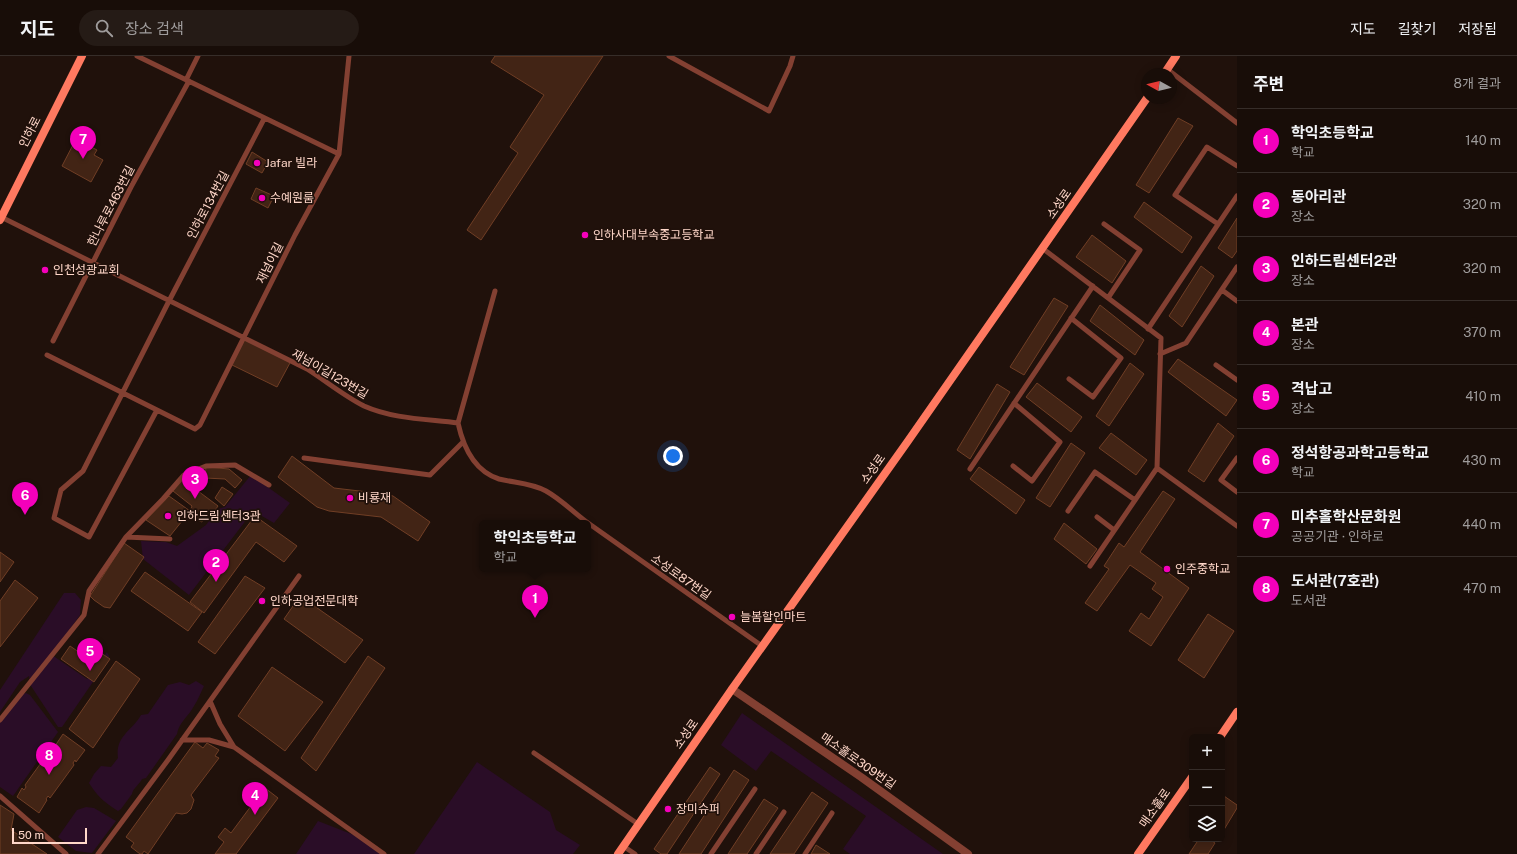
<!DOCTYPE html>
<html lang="ko">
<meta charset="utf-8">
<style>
:root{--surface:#180d08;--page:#251b16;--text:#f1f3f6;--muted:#9f9c9c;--line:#362d29;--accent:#f400bb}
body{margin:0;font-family:"Public Sans","Noto Sans KR",sans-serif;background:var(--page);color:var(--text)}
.controls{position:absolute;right:12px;bottom:12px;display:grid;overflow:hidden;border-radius:6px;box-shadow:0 2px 10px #0003}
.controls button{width:36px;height:36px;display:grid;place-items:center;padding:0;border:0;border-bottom:1px solid var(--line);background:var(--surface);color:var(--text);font:20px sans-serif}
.compass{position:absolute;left:1141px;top:12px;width:36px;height:36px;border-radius:50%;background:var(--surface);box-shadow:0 2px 10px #0003;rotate:278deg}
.scale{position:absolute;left:12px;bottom:10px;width:75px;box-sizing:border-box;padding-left:4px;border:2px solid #ffd7c9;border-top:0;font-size:11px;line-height:14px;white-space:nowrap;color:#ffd7c9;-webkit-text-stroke:3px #20110b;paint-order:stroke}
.you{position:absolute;left:673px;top:400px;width:14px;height:14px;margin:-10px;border:3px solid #fff;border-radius:50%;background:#1a73e8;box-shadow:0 0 0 6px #1a73e833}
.badge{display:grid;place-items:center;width:26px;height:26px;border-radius:50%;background:var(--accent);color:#fff;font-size:13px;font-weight:700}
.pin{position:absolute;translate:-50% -33px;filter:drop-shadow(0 1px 2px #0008)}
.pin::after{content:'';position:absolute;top:21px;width:14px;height:12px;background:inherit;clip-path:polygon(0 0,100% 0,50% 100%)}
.popup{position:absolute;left:479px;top:464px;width:112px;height:52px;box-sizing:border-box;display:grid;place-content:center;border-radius:6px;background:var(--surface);filter:drop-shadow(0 1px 3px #0005);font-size:13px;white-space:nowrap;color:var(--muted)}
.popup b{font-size:15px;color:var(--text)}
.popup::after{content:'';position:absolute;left:50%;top:100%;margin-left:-8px;border:8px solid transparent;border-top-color:var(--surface)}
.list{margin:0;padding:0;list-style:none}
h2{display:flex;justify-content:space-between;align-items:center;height:52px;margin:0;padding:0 16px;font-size:17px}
h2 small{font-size:13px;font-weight:400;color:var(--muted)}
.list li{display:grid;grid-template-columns:26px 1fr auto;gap:12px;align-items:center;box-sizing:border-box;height:64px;padding:0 16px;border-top:1px solid var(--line)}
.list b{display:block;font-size:15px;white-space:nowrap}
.list p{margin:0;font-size:13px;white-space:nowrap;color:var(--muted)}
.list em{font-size:13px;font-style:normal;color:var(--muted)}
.icon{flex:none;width:22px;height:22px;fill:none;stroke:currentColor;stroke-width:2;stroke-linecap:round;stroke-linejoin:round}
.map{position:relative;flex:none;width:1237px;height:798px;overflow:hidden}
header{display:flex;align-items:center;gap:24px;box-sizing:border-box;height:56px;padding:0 20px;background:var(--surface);border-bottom:1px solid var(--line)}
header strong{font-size:19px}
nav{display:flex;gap:22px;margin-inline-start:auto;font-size:14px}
.search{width:280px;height:36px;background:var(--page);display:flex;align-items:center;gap:10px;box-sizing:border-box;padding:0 14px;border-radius:22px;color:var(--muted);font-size:15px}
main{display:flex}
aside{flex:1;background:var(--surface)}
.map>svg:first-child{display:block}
.green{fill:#2a0d27}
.building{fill:#422415;stroke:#703e25}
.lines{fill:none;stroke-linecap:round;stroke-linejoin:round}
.lane{stroke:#834032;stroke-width:5}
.street{stroke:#834032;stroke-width:8}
.secondary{stroke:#ff7960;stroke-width:8}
.poi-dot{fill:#f400bb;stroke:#20110b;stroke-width:1.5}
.labels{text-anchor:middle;stroke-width:3.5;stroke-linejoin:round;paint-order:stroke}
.street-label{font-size:12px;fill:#ffd7c9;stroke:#20110b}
.poi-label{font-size:12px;fill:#ffd7c9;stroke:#20110b;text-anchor:start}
</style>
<header>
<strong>지도</strong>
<div class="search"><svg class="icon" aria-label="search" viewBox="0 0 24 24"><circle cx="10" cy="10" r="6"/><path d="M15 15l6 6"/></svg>장소 검색</div>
<nav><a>지도</a><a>길찾기</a><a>저장됨</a></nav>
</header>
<main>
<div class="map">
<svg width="1237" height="798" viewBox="0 0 1237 798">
<rect width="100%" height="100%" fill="#20110b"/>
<!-- green -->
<path class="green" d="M251,419L290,447L274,467L253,455L189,539L143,503L141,485L166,486L177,490L206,469L218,453L225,451Z
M64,537H75L81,544L80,559L52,599L87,623L107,596L109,600L108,604L62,671H58L31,630L29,620L20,626L0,656V634Z
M196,625L204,630C201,636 198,644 194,650C189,660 179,666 177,678L146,722L142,723C140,728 133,732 132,738L121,753L118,755C105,747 97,740 89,727L94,718L101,710L111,711L118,702C115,680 132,675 141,659L148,658L168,629L180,626L189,629Z
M26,637L30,639L58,676L13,740L0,731V662L20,639Z
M742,657L943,798H850L843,793L866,760L771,695L756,715L721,689Z
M477,706L550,756L556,774L580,789L573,798H414Z
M86,751L94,752L116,765L92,797L76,795L58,781L77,754Z
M318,765L359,781L380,798H296Z"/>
<!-- building -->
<path class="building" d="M495,0H603L481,184L467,174L518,97L510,91L544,39L491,6Z
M1178,62L1193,70L1149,137L1136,129Z
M76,83L97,94L94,99L103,104L91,126L62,110Z
M252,96L268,106L262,117L246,108Z
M256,132L274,140L268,152L251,143Z
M1144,146L1192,181L1182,197L1134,161Z
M1237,162V195L1232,202L1218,192Z
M1092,179L1126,205L1112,227L1076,201Z
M1201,210L1214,220L1182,271L1169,260Z
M1054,242L1068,250L1024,319L1010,311Z
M1100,249L1144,284L1135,299L1090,265Z
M244,282L291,305L277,331L230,308Z
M1178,303L1237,344L1226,360L1168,316Z
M1130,307L1144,318L1109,370L1096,360Z
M1037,327L1082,361L1071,376L1026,341Z
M997,328L1010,336L970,403L957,394Z
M1218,367L1234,380L1204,426L1188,415Z
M1111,377L1147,404L1136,419L1099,392Z
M1071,387L1085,397L1050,451L1036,442Z
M292,400L334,432L385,438L393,440L430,466L418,485L381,461L329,455L317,451L278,421Z
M206,411L229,413L242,424L235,432L225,423L205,422Z
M979,411L1025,444L1016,458L970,423Z
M182,423L218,450L209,463L205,460L202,466L196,463L198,460L190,455L192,450L173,435Z
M222,431L233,438L224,450L215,442Z
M1163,435L1175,443L1140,496L1189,532L1151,590L1129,575L1141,557L1149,563L1163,541L1152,533L1156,527L1130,509L1097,555L1085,547L1109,513L1104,510L1119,487L1124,491Z
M169,440L190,455L170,480L146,464Z
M255,460L297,490L284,506L256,486L204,557L190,546Z
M1064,467L1097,493L1086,508L1054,483Z
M124,487L144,501L110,552L104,551L94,544L90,540Z
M0,496L14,506L0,526Z
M145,516L202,556L188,575L131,535Z
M245,520L265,532L215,598L198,586Z
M15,524L38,542L0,591V545Z
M300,540L363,584L345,607L284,563Z
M1208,558L1234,575L1204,622L1178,604Z
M70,590L92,605L98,595L110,603L94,626L61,603Z
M368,600L385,612L316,715L301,702Z
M116,605L140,623L93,692L69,673Z
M272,611L323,646L285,695L238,660Z
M63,678L85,694L76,706L75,704L73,707L74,709L50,742L48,740L46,743L47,744L39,757L17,741L22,732L24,734L26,731L25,729L51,693L54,695L56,691L55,690Z
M195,686L203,692L207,687L219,694L215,700L219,702L191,739L194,744L191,753L187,757L182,758L176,757L148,798L144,795L142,798H140L131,791L134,787L126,781Z
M710,711L720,718L667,798H661L654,793Z
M734,714L749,724L701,798H679Z
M253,729L262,736L265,732L278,742L236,798H215L224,786L218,781L225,772L231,777L254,746L245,739Z
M812,736L828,747L794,798H770Z
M1224,740L1237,749V752L1222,777V742Z
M764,743L778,752L747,798H728Z
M0,749L14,758L11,774L47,798H0Z
M1199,783H1209L1215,787L1208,798H1189Z
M816,789L830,798H811Z"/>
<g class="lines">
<!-- lane -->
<path class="lane" d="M137,0L339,98
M669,0L769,55L790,10L793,0
M1167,13L1237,67
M186,24L198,0
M1,161L307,313C326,325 344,340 364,350C393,363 427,363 458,367
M1104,168L1140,194L1108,242
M1218,168L1175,139L1207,91L1237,110
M1042,192L1161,282L1157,412L1237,470
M1222,234L1237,245
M495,235L458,367C463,390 474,415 499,423C515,427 531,427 546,435C562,444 574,457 588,467
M1148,273L1237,140
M53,285L131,131L189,25
M1160,298L1186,287L1237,211
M47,299L195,373L200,369L295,179L339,98L349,0
M1216,309L1237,324
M1069,323L1093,341L1121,302L1071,262
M157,354L89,481L54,462L61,434L83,415L169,245L264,63
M1237,402L1221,424L1237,436
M1013,410L1032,425L1060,386L1014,347
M970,413L1093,230
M430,419L304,402L430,419L463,386
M1068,455L1095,416L1135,444
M1097,461L1114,474
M588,467L762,590
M126,481L163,443L184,419L206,410L235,409L269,429
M1090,510L1157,412
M210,645L220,668L234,691L384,798
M0,664L84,559L89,535L126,481L170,483
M182,684H209L234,691
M534,697L638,768
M0,740L66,798
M623,790L635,798
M98,798L168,704L299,520
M711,798L755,733
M756,798L784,756
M805,798L832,757"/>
<!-- street -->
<path class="street" d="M732,633L861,721L968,798"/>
<!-- secondary -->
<path class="secondary" d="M1164,18L1176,0
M0,164L82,0
M1220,681L1237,656
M618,798L732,633L908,385L1147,42
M1138,798L1192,721"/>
</g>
<!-- markers -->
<g class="poi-dot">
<circle cx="257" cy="107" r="4"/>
<circle cx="262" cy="142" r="4"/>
<circle cx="585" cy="179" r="4"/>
<circle cx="45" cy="214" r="4"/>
<circle cx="350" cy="442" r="4"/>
<circle cx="168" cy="460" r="4"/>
<circle cx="1167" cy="513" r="4"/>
<circle cx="262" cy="545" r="4"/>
<circle cx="732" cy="561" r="4"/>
<circle cx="668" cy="753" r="4"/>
</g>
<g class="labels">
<!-- street labels -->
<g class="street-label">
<text transform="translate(30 76) rotate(-63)" y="4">인하로</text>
<text transform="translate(1059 148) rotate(-55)" y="4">소성로</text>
<text transform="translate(208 149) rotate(-62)" y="4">인하로134번길</text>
<text transform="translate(111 150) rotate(-63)" y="4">한나루로463번길</text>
<text transform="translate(270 207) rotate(-63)" y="4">재넘이길</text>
<text transform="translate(330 318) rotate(30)" y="4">재넘이길123번길</text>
<text transform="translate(873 413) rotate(-55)" y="4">소성로</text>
<text transform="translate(681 521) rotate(35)" y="4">소성로87번길</text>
<text transform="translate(686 678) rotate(-55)" y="4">소성로</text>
<text transform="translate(858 705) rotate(35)" y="4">매소홀로309번길</text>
<text transform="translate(1155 752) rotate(-55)" y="4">매소홀로</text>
</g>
<!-- poi labels -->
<g class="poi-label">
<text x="265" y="111">Jafar 빌라</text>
<text x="270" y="146">수예원룸</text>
<text x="593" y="183">인하사대부속중고등학교</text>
<text x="53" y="218">인천성광교회</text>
<text x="358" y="446">비룡재</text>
<text x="176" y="464">인하드림센터3관</text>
<text x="1175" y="517">인주중학교</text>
<text x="270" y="549">인하공업전문대학</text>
<text x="740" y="565">늘봄할인마트</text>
<text x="676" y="757">장미슈퍼</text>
</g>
</g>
</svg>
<div class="controls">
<button>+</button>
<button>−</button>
<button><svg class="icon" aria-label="layers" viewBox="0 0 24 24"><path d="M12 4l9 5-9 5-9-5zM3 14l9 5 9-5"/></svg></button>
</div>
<svg class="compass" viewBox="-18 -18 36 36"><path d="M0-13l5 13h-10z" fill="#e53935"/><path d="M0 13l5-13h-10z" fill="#9f9c9c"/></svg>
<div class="scale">50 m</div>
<div class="you"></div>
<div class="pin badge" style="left:535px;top:562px">1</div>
<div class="popup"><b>학익초등학교</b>학교</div>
<div class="pin badge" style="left:216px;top:526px">2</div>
<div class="pin badge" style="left:195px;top:443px">3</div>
<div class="pin badge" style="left:255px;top:759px">4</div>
<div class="pin badge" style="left:90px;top:615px">5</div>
<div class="pin badge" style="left:25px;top:459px">6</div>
<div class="pin badge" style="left:83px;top:103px">7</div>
<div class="pin badge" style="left:49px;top:719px">8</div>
</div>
<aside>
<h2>주변<small>8개 결과</small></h2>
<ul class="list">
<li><span class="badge">1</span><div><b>학익초등학교</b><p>학교</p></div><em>140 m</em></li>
<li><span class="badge">2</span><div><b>동아리관</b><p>장소</p></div><em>320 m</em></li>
<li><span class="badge">3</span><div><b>인하드림센터2관</b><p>장소</p></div><em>320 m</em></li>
<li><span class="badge">4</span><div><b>본관</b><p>장소</p></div><em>370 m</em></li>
<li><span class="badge">5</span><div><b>격납고</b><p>장소</p></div><em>410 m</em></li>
<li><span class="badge">6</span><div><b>정석항공과학고등학교</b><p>학교</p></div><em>430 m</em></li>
<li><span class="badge">7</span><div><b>미추홀학산문화원</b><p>공공기관 · 인하로</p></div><em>440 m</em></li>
<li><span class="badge">8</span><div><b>도서관(7호관)</b><p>도서관</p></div><em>470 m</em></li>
</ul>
</aside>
</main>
